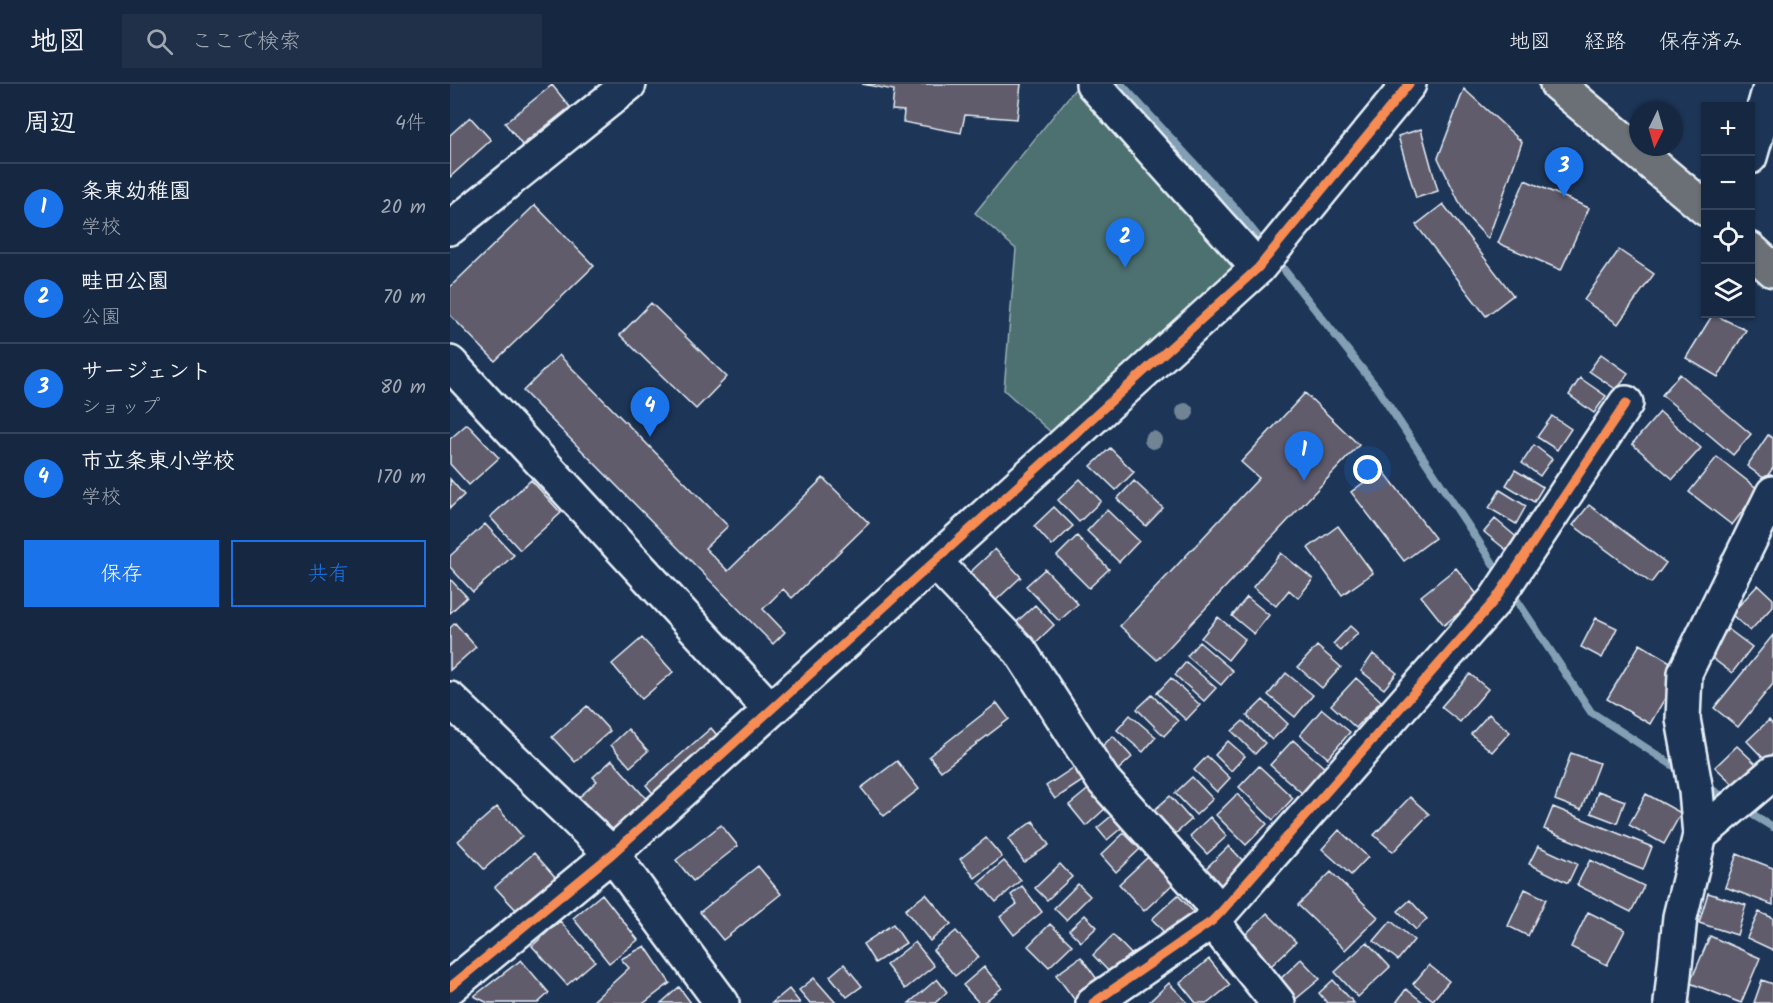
<!DOCTYPE html>
<html lang="ja">
<meta charset="utf-8">
<style>
:root{--surface:#162841;--page:#1f3048;--text:#f1f3f6;--muted:#9ea6b1;--line:#35445a;--accent:#1a73e8}
body{margin:0;font-family:Kalam,"Klee One",sans-serif;background:var(--page);color:var(--text)}
.controls{position:absolute;right:18px;top:18px;display:grid;overflow:hidden;border-radius:0px;box-shadow:0 2px 4px #0004}
.controls button{width:54px;height:54px;display:grid;place-items:center;padding:0;border:0;border-bottom:2px solid var(--line);background:var(--surface);color:var(--text);font:30px sans-serif}
.compass{position:absolute;left:1179px;top:18px;width:54px;height:54px;border-radius:50%;background:var(--surface);box-shadow:0 2px 4px #0004;rotate:185deg}
.you{position:absolute;left:918px;top:386px;width:21px;height:21px;margin:-15px;border:4px solid #fff;border-radius:50%;background:#1a73e8;box-shadow:0 0 0 9px #1a73e833}
.badge{display:grid;place-items:center;width:39px;height:39px;border-radius:50%;background:var(--accent);color:#fff;font-size:20px;font-weight:700}
.pin{position:absolute;translate:-50% -50px;filter:drop-shadow(0 2px 3px #0008)}
.pin::after{content:'';position:absolute;top:32px;width:21px;height:18px;background:inherit;clip-path:polygon(0 0,100% 0,50% 100%)}
.list{margin:0;padding:0;list-style:none}
h2{display:flex;justify-content:space-between;align-items:center;height:78px;margin:0;padding:0 24px;font-size:26px}
h2 small{font-size:20px;font-weight:400;color:var(--muted)}
.list li{display:grid;grid-template-columns:39px 1fr auto;gap:18px;align-items:center;box-sizing:border-box;height:90px;padding:0 24px;border-top:2px solid var(--line)}
.list b{display:block;font-size:22px;white-space:nowrap}
.list p{margin:0;font-size:20px;white-space:nowrap;color:var(--muted)}
.list em{font-size:20px;font-style:normal;color:var(--muted)}
.actions{display:flex;gap:12px;padding:18px 24px}
.actions a{flex:1;padding:14px 0;border:2px solid var(--accent);border-radius:0px;text-align:center;font-size:21px;color:var(--accent)}
.actions .main{background:var(--accent);color:#fff}
.icon{flex:none;width:33px;height:33px;fill:none;stroke:currentColor;stroke-width:2;stroke-linecap:round;stroke-linejoin:round}
.map{position:relative;flex:none;width:1323px;height:919px;overflow:hidden}
header{display:flex;align-items:center;gap:36px;box-sizing:border-box;height:84px;padding:0 30px;background:var(--surface);border-bottom:2px solid var(--line)}
header strong{font-size:28px}
nav{display:flex;gap:33px;margin-inline-start:auto;font-size:21px}
.search{width:420px;height:54px;background:var(--page);display:flex;align-items:center;gap:15px;box-sizing:border-box;padding:0 21px;border-radius:0px;color:var(--muted);font-size:22px}
main{display:flex}
aside{flex:1;background:var(--surface)}
.map>svg:first-child{display:block}
.green{fill:#4d6f70;stroke:#9ab0b4;stroke-width:1.5}
.lines{fill:none;stroke-linecap:round;stroke-linejoin:round}
.stream{stroke:#839fb4;stroke-width:8}
.building{fill:#605c6c;stroke:#e8f1f8;stroke-width:1.5}
.street-casing{stroke:#e8f1f8;stroke-width:38}
.primary-casing{stroke:#e8f1f8;stroke-width:38}
.street{stroke:#1d3557;stroke-width:33}
.primary{stroke:#6b7074;stroke-width:33}
.cycleway-casing{stroke:#1d3557;stroke-width:13}
.cycleway{stroke:#f68b52;stroke-width:9}
.tree{fill:#6f8495}
</style>
<header>
<strong>地図</strong>
<div class="search"><svg class="icon" aria-label="search" viewBox="0 0 24 24"><circle cx="10" cy="10" r="6"/><path d="M15 15l6 6"/></svg>ここで検索</div>
<nav><a>地図</a><a>経路</a><a>保存済み</a></nav>
</header>
<main>
<aside>
<h2>周辺<small>4件</small></h2>
<ul class="list">
<li><span class="badge">1</span><div><b>条東幼稚園</b><p>学校</p></div><em>20 m</em></li>
<li><span class="badge">2</span><div><b>畦田公園</b><p>公園</p></div><em>70 m</em></li>
<li><span class="badge">3</span><div><b>サージェント</b><p>ショップ</p></div><em>80 m</em></li>
<li><span class="badge">4</span><div><b>市立条東小学校</b><p>学校</p></div><em>170 m</em></li>
</ul>
<div class="actions"><a class="main">保存</a><a>共有</a></div>
</aside>
<div class="map">
<svg width="1323" height="919" viewBox="0 0 1323 919">
<rect width="100%" height="100%" fill="#1d3557"/>
<filter id="ink" filterUnits="userSpaceOnUse"><feTurbulence type="fractalNoise" baseFrequency=".0167" numOctaves="2"/><feDisplacementMap in="SourceGraphic" scale="12" xChannelSelector="R" yChannelSelector="G"/><feConvolveMatrix kernelMatrix="1 2 1 2 8 2 1 2 1" color-interpolation-filters="sRGB"/></filter>
<g filter="url(#ink)">
<!-- green -->
<path class="green" d="M629,0L785,158L786,204L614,360L554,306L566,165L525,129Z"/>
<g class="lines">
<!-- stream -->
<path class="stream" d="M671,0L785,124L816,163
M824,173L927,304L1052,493
M1060,506L1141,628L1233,688
M1258,703L1280,717
M1297,727L1323,743"/>
</g>
<!-- building -->
<path class="building" d="M412,0H571L567,35L515,31L511,49L453,38L454,27L442,26L444,6Z
M102,1L120,23L72,61L55,39Z
M1014,5L1072,58L1038,155L1015,130L988,74Z
M20,33L41,56L0,93V51Z
M971,45L988,107L966,114L948,52Z
M1075,96L1139,124L1111,186L1048,159Z
M993,120L1063,211L1036,232L966,141Z
M85,121L144,182L45,277L0,231V203Z
M1169,166L1204,190L1168,240L1134,216Z
M201,219L277,293L246,325L170,251Z
M1263,230L1296,246L1268,293L1236,274Z
M1151,270L1178,289L1167,306L1139,287Z
M109,271L278,442L255,464L278,487L373,394L419,439L342,514L333,505L313,525L335,548L323,560L73,307Z
M1230,290L1301,350L1283,371L1212,311Z
M1130,294L1156,312L1144,329L1119,311Z
M855,309L909,361L707,576L670,542L809,394L791,378Z
M1210,328L1251,364L1223,395L1182,360Z
M1102,332L1121,345L1107,366L1087,353Z
M17,340L49,374L19,401L0,380V355Z
M1318,351L1323,354V384L1315,395L1297,382Z
M1084,361L1102,375L1090,392L1072,379Z
M660,364L684,388L666,406L641,382Z
M1267,373L1309,406L1282,441L1239,408Z
M932,385L985,454L954,477L901,408Z
M1065,386L1093,403L1084,418L1056,401Z
M0,395L14,411L0,424Z
M630,395L651,417L629,438L608,416Z
M81,396L111,429L70,466L40,433Z
M684,397L713,424L696,442L667,415Z
M1050,406L1076,422L1066,440L1039,424Z
M1139,421L1216,479L1201,499L1123,441Z
M604,423L623,442L602,462L584,442Z
M657,426L689,457L669,478L637,447Z
M1045,435L1070,456L1060,469L1034,448Z
M35,440L64,471L23,508L0,483V472Z
M888,442L923,489L892,511L858,464Z
M627,452L659,485L639,504L607,472Z
M545,465L571,493L541,521L514,494Z
M831,469L863,495L848,514L839,506L826,522L803,503Z
M1006,484L1029,513L994,541L971,512Z
M595,485L628,520L609,537L576,502Z
M0,495L17,513L0,529Z
M1308,501L1323,515V522L1300,547L1281,530Z
M797,513L819,531L804,550L782,532Z
M585,521L604,541L579,565L559,545Z
M768,533L795,555L778,576L751,554Z
M1146,534L1167,544L1152,574L1131,563Z
M5,539L26,563L0,586V544Z
M900,542L908,549L891,567L883,560Z
M1278,545L1302,563L1282,589L1258,571Z
M1323,551V600L1288,643L1264,624Z
M192,554L223,588L192,615L162,580Z
M749,558L783,587L771,601L737,572Z
M1190,560L1232,585L1200,640L1157,615Z
M867,562L891,583L872,604L848,583Z
M923,570L947,589L934,605L911,587Z
M736,578L766,604L754,617L725,591Z
M836,589L863,611L845,633L818,611Z
M1020,590L1038,605L1010,638L991,623Z
M721,594L750,621L736,636L707,609Z
M906,594L931,617L906,644L881,621Z
M702,611L728,637L714,652L687,625Z
M813,616L838,640L822,656L797,632Z
M547,619L559,635L491,687L479,672Z
M137,622L160,647L125,678L102,653Z
M872,625L900,648L878,674L850,651Z
M1039,630L1060,648L1042,668L1021,650Z
M680,631L706,653L693,668L667,646Z
M1319,636L1323,641V670L1316,677L1297,657Z
M793,637L815,659L805,670L782,647Z
M261,644L272,657L207,714L196,701Z
M178,645L198,667L180,683L161,661Z
M663,652L682,673L668,686L649,665Z
M843,656L876,685L853,710L820,681Z
M778,657L795,672L781,687L765,671Z
M1287,662L1306,680L1284,701L1265,683Z
M1121,669L1149,679L1131,726L1105,716Z
M757,672L780,694L767,708L744,686Z
M162,676L200,719L157,756L124,718L147,697L143,693Z
M447,677L469,705L434,732L411,704Z
M629,680L637,694L605,715L596,702Z
M809,682L843,714L823,736L789,703Z
M742,693L763,715L746,731L725,709Z
M641,703L657,723L636,742L619,721Z
M1148,707L1175,717L1167,739L1141,729Z
M787,710L817,740L796,761L766,731Z
M1196,710L1231,729L1214,760L1179,741Z
M720,712L741,736L723,752L702,728Z
M960,713L979,730L943,768L924,751Z
M47,723L72,752L34,785L8,757Z
M1103,723L1202,763L1193,786L1094,745Z
M665,729L675,741L657,756L647,744Z
M760,733L777,752L757,770L740,752Z
M583,737L599,761L574,778L558,755Z
M271,741L288,762L243,797L226,776Z
M889,746L918,773L901,791L872,765Z
M674,749L690,765L666,788L651,771Z
M536,754L552,773L525,794L510,775Z
M779,762L797,781L769,807L752,788Z
M1088,762L1127,780L1118,799L1079,780Z
M84,769L107,795L68,828L45,803Z
M1287,770L1323,784V821L1275,803Z
M698,773L723,800L694,827L669,800Z
M1140,776L1194,802L1181,828L1127,801Z
M554,777L571,796L546,818L529,799Z
M610,780L622,793L597,816L585,804Z
M308,782L331,810L273,856L250,828Z
M881,788L928,833L895,866L848,821Z
M628,800L640,812L616,836L604,824Z
M572,802L592,828L564,851L550,833L567,820L561,811Z
M1075,805L1096,815L1078,852L1058,842Z
M1258,809L1296,821L1287,851L1249,839Z
M152,810L188,856L159,879L123,834Z
M476,810L501,840L480,857L455,826Z
M728,811L748,833L721,856L702,835Z
M960,816L977,835L966,846L948,827Z
M1138,828L1175,846L1157,881L1121,863Z
M1309,828L1323,834V866L1297,854Z
M817,829L846,858L820,883L792,854Z
M635,831L647,843L631,858L619,846Z
M110,837L145,877L117,901L82,862Z
M941,837L964,856L948,876L924,857Z
M443,840L456,859L425,879L413,860Z
M600,840L622,861L599,883L578,862Z
M506,847L529,873L505,892L483,866Z
M663,851L683,872L663,892L643,871Z
M1260,852L1310,874L1291,919L1240,899Z
M465,858L484,882L455,905L436,881Z
M917,858L940,883L908,913L885,888Z
M195,862L220,899L194,919H141L179,884L171,875Z
M631,873L652,902L627,919L606,891Z
M759,875L780,901L758,919H746L730,899Z
M851,875L870,895L841,919L824,901Z
M71,876L99,909L88,919H38L24,912Z
M394,880L412,902L397,913L380,892Z
M979,881L999,897L983,916L963,900Z
M534,883L552,904L533,919H529L513,901Z
M364,894L386,919H360L349,906Z
M487,895L497,908L485,919H459Z
M883,896L904,919H877L869,909Z
M1312,896L1323,900V919H1304Z
M719,899L738,919H698Z
M229,903L241,919H211Z
M339,905L350,919H322Z
M956,905L974,919H946Z"/>
<g class="lines">
<!-- street casing -->
<g class="street-casing">
<path id="street" d="M643,0L808,184
M1300,73L1321,0
M0,144L179,0
M0,279L320,625
M485,478L570,567L653,696L771,828
M0,615L162,770L272,919
M1250,751L1323,689
M762,837L828,919
M0,903L162,770L808,184L959,0
M643,919L762,837L771,828L1045,516L1176,319
M1221,919L1230,833L1250,751L1246,707L1233,635L1235,589L1323,409"/>
</g>
<!-- primary casing -->
<g class="primary-casing">
<path id="primary" d="M1107,0L1256,125
M1300,165L1323,186"/>
</g>
<!-- street -->
<use href="#street" class="street"/>
<!-- primary -->
<use href="#primary" class="primary"/>
<!-- cycleway casing -->
<g class="cycleway-casing">
<path id="cycleway" d="M0,903L162,770L808,184L959,0
M643,919L762,837L771,828L1045,516L1176,319"/>
</g>
<!-- cycleway -->
<use href="#cycleway" class="cycleway"/>
</g>
<!-- trees -->
<g class="tree">
<circle cx="735" cy="328" r="9"/>
<circle cx="703" cy="356" r="9"/>
</g>
</g>
</svg>
<div class="controls">
<button>+</button>
<button>−</button>
<button><svg class="icon" aria-label="locate" viewBox="0 0 24 24"><circle cx="12" cy="12" r="6"/><path d="M12 2v4M12 18v4M2 12h4M18 12h4"/></svg></button>
<button><svg class="icon" aria-label="layers" viewBox="0 0 24 24"><path d="M12 4l9 5-9 5-9-5zM3 14l9 5 9-5"/></svg></button>
</div>
<svg class="compass" viewBox="-18 -18 36 36"><path d="M0-13l5 13h-10z" fill="#e53935"/><path d="M0 13l5-13h-10z" fill="#9ea6b1"/></svg>
<div class="you"></div>
<div class="pin badge" style="left:854px;top:397px">1</div>
<div class="pin badge" style="left:675px;top:184px">2</div>
<div class="pin badge" style="left:1114px;top:113px">3</div>
<div class="pin badge" style="left:200px;top:353px">4</div>
</div>
</main>
